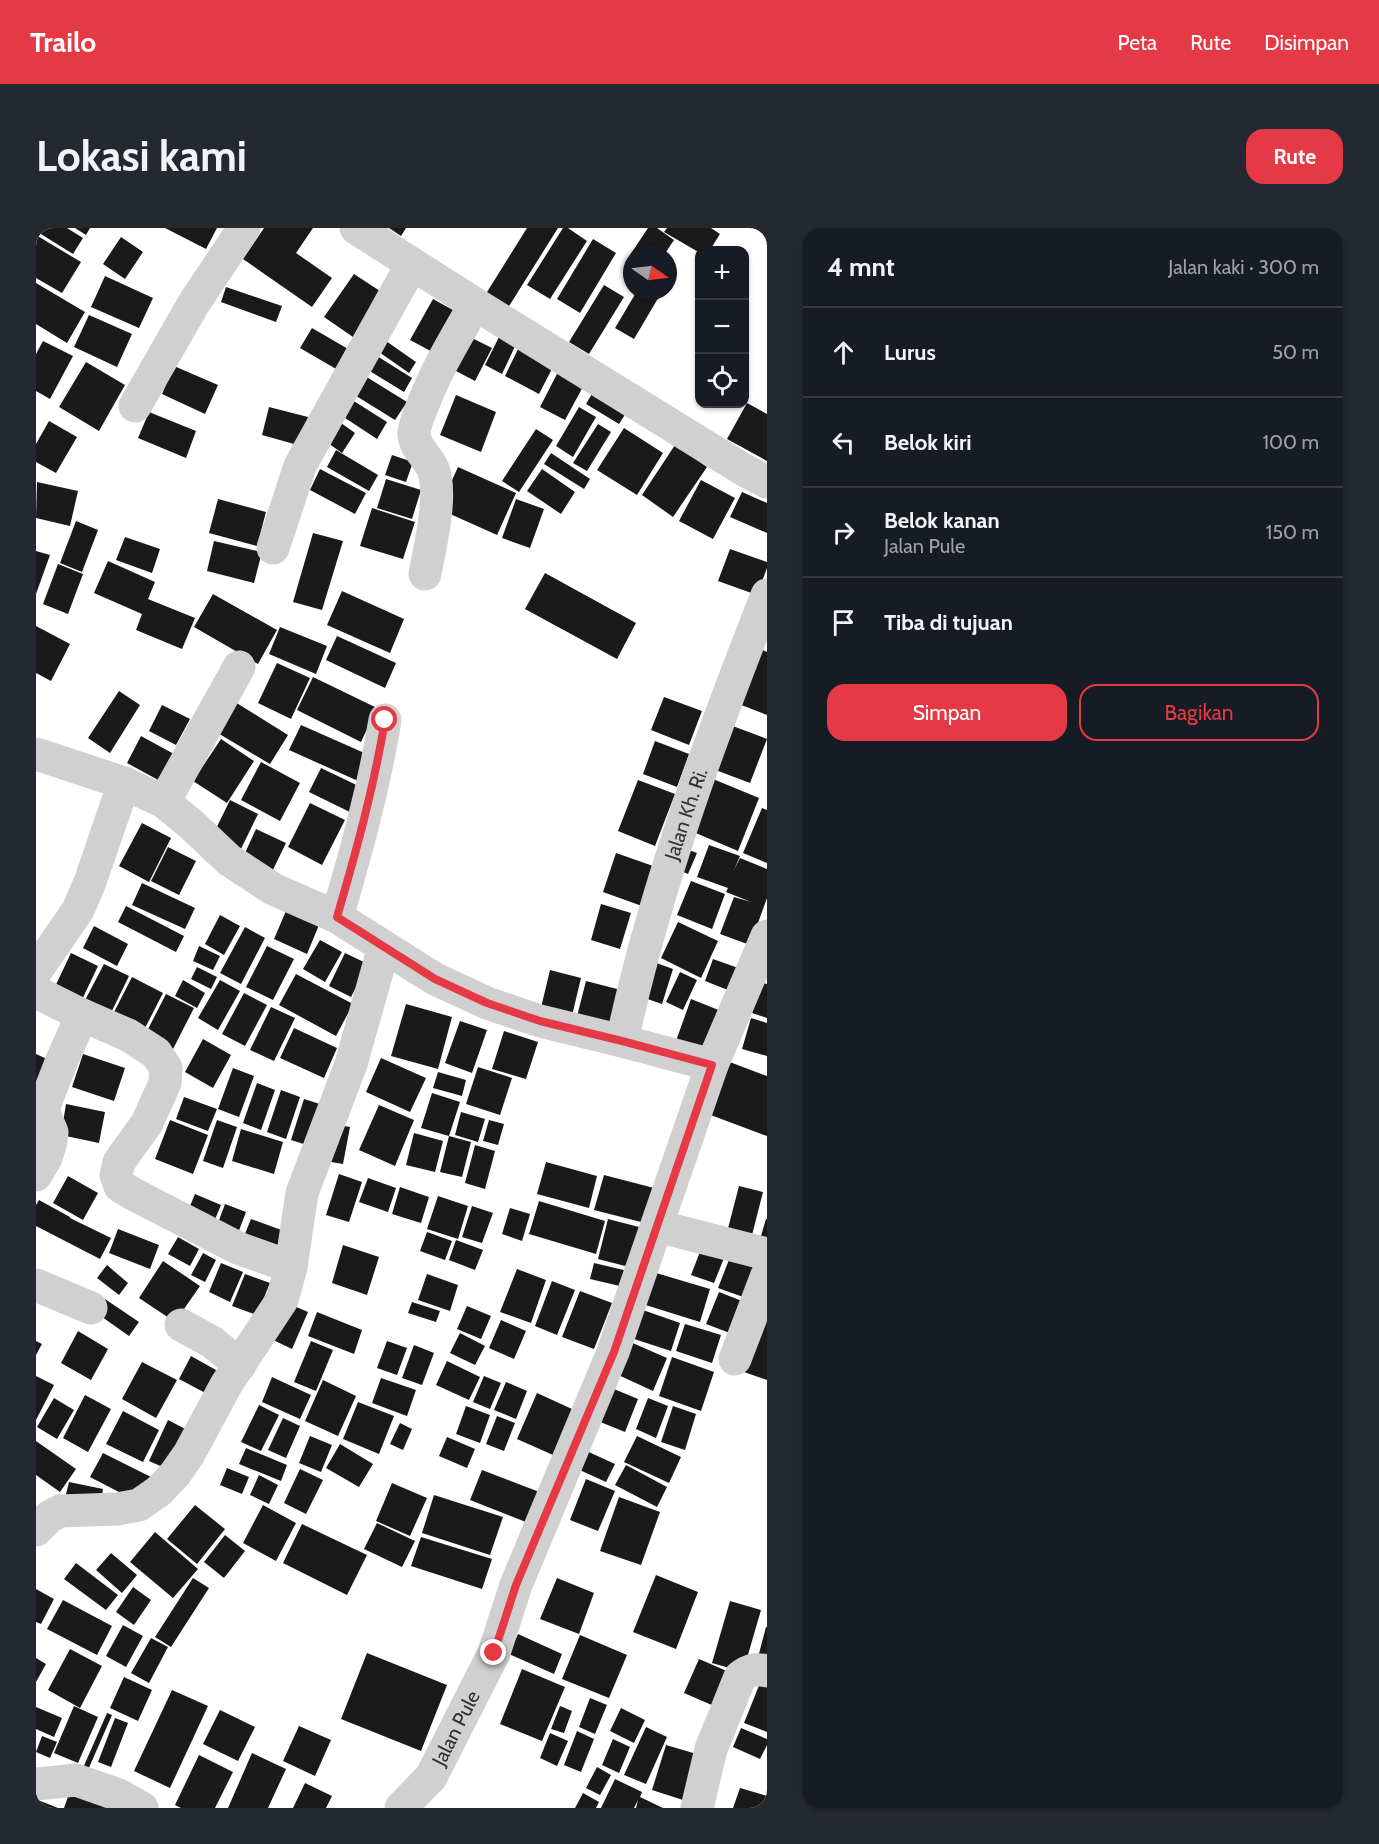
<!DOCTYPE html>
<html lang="id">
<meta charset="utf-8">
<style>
:root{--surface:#171b24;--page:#242831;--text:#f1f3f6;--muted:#9ea1a6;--line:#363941;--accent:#e63946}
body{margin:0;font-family:Cabin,sans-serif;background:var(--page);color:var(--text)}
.controls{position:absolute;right:18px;top:18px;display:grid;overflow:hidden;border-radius:12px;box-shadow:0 2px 4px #0004}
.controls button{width:54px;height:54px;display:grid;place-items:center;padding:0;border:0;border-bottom:2px solid var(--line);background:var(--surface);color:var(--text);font:30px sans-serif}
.compass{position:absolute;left:587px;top:18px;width:54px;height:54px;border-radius:50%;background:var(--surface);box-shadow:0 2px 4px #0004;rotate:104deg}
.stop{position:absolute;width:18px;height:18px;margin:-14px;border:4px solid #e63946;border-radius:50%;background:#fff}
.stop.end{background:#e63946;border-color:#fff;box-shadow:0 2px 6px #0008}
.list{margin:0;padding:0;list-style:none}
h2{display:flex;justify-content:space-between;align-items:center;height:78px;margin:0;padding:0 24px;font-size:26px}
h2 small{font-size:20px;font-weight:400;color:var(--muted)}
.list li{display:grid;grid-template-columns:39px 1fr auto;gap:18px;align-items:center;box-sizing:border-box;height:90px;padding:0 24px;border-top:2px solid var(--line)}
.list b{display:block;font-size:22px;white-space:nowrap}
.list p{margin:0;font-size:20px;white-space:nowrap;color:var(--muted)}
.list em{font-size:20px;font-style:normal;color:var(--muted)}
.actions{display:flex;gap:12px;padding:18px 24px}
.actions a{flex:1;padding:14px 0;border:2px solid var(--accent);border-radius:18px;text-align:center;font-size:21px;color:var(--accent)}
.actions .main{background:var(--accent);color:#fff}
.icon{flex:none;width:33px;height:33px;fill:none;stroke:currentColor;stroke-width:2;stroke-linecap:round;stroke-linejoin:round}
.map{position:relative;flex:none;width:731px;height:1580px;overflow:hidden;border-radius:18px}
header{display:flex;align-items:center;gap:36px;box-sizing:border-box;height:84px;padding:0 30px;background:var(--accent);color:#fff}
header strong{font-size:28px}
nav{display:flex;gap:33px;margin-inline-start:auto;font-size:21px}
.intro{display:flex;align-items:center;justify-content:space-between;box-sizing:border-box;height:144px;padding:0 36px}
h1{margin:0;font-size:42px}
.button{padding:15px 27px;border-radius:18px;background:var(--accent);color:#fff;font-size:21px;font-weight:700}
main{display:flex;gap:36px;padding:0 36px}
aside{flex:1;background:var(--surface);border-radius:18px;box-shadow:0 2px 4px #0004}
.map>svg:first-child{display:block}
.building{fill:#1a1a1a}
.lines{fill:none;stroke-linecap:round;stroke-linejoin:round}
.minor{stroke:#d0d0d0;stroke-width:33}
.route{stroke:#e63946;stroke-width:8}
.labels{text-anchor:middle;stroke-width:6;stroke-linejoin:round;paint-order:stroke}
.street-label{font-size:20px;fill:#333;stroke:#fff}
</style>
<header>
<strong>Trailo</strong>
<nav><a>Peta</a><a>Rute</a><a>Disimpan</a></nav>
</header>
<div class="intro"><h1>Lokasi kami</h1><a class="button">Rute</a></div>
<main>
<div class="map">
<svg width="731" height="1580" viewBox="0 0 731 1580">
<rect width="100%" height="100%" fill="#fff"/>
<!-- building -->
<path class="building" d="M1,0H31L47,10L37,26L0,3Z
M39,0H54L50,7Z
M129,0H181L170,21Z
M228,0H277L260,25L296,50L276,79L207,31Z
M353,0H370L365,8Z
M491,0H522L468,86L446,72Z
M527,0H532L551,13L514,71L491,57Z
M612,0H621L638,12L628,27H594Z
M631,0H675L684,6L674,22H664V25L628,4Z
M0,7L45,34L26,65L0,50Z
M85,9L107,24L89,51L67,36Z
M557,11L580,25L544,85L521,71Z
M318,46L347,65L317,109L288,89Z
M69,48L117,70L103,100L55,79Z
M0,55L49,84L31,115L0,96Z
M568,57L588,69L553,126L533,114Z
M190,59L246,78L240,94L185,74Z
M601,63H616L624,67L598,111L579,100Z
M397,71L426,87L404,128L374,112Z
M53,87L96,106L81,139L38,119Z
M276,100L319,125L307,145L264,120Z
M465,105L481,114L466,146L449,137Z
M434,109L456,120L439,153L418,142Z
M7,113L37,128L14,171L0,163V126Z
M350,113L380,134L373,145L343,124Z
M484,117L519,135L503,166L469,148Z
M341,128L376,150L368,164L332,142Z
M50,134L89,157L63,203L23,179Z
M138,138L182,157L169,186L126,166Z
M523,142L549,155L529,192L504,179Z
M329,148L371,174L359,192L317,166Z
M557,164L590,185L583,196L550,176Z
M420,167L460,184L445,224L404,207Z
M313,170L351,194L341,211L303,186Z
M711,175L731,186V233L691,211Z
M233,179L272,189L265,218L226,207Z
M543,179L560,189L537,229L520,218Z
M113,184L160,203L150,230L102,210Z
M298,190L319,205L306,225L285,210Z
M13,193L41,209L20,245L0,234V216Z
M562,196L575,204L551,243L537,235Z
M588,200L627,225L601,267L561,242Z
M500,201L517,212L483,264L466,253Z
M639,217L671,239L637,289L606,267Z
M300,222L342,247L333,263L291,239Z
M515,225L554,251L548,261L508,236Z
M356,227L377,234L370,254L349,247Z
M422,239L480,265L461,307L403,281Z
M284,241L330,265L319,286L274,262Z
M506,241L539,264L525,286L491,263Z
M350,251L385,262L376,291L341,280Z
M665,252L699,270L677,311L643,293Z
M1,254L42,263L34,298L0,290Z
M706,264L731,275V305L694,289Z
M182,271L230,284L221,318L173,305Z
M480,271L508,281L494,320L466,310Z
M336,280L379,294L367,331L324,318Z
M40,293L62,302L46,344L24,335Z
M277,305L307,313L286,382L257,374Z
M89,309L124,321L116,345L80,332Z
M178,313L226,324L218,355L171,343Z
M694,321L731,334V340L721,367L682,353Z
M0,323L14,327L0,366Z
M72,333L119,354L112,371L159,390L146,421L100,402L106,386L58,365Z
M22,336L47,346L32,386L7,376Z
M509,345L600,395L581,431L489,381Z
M306,363L368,391L354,425L291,397Z
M177,366L241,402L222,436L158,399Z
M0,398L34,416L15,453L0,445Z
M244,399L291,418L280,446L233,426Z
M301,408L360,435L349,460L290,432Z
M722,420L731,424V487L700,475Z
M241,435L274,450L255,491L222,475Z
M277,449L341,480L325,514L261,482Z
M83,463L104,477L74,525L52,510Z
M628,469L666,483L653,517L615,502Z
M199,474L252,507L234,536L180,504Z
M126,477L154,491L140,517L113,503Z
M686,494L731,511L714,555L669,538Z
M265,497L342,531L331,557L253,522Z
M105,508L138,526L124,553L91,535Z
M185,511L218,533L191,575L157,553Z
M619,513L653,526L641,559L607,546Z
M225,534L264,555L244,593L205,572Z
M285,540L333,563L322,588L273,564Z
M677,551L723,570L702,623L655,603Z
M602,552L639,566L619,618L582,603Z
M194,572L222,586L202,627L174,613Z
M274,575L309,592L286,637L252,619Z
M726,580L731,582V635L707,625Z
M106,595L135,610L113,654L83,638Z
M220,601L250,615L233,650L204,636Z
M673,617L704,628L698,642L704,630L731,641V670L714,717L684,706L698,669L715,674L690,664L692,660L661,649Z
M642,618L661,625L652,646L634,638Z
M132,619L160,633L143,667L115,653Z
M580,625L620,639L606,678L567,664Z
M655,653L689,666L676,701L641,687Z
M106,655L159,680L149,701L96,677Z
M565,676L595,685L584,721L555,712Z
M90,678L148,708L140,724L82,694Z
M250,683L283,697L271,726L238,711Z
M184,687L204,698L188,727L169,716Z
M642,694L682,713L665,750L625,730Z
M58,698L92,716L81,738L47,720Z
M209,699L229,710L205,756L184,745Z
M284,712L306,724L289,754L267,741Z
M163,718L184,728L177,742L157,733Z
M231,718L258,731L237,772L210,759Z
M35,725L62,738L43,778L16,765Z
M309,725L332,736L315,769L293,758Z
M677,731L705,741L697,764L669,753Z
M612,732L637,741L626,776L600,767Z
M68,736L93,748L72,791L46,778Z
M161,739L181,749L175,761L155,751Z
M514,742L545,750L534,796L503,788Z
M644,744L661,752L647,782L630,774Z
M260,746L317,776L300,808L243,777Z
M96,749L127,765L106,806L75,790Z
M147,752L169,765L161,780L139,768Z
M184,752L204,763L182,802L162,790Z
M550,753L585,762L574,805L539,796Z
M727,755L731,756V790L716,785Z
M208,765L231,777L209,818L186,806Z
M130,766L158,780L136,823L108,809Z
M655,771L685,783L670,824L640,813Z
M370,776L416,789L402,841L355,828Z
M235,779L259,790L238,833L214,822Z
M715,790L731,795V828L706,821Z
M424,793L451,802L436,845L409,835Z
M258,800L301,820L288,850L244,830Z
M468,803L502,814L490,851L456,841Z
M167,811L195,827L177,860L149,844Z
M0,826L22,836L0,862Z
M47,826L89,840L78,873L36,859Z
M345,830L390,850L374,884L330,864Z
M691,833L731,848V908L672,886Z
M442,839L476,850L464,887L430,876Z
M197,840L218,848L203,889L182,881Z
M402,844L430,852L426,868L397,860Z
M221,855L239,862L225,902L207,895Z
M245,862L264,869L250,911L231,904Z
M396,865L424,874L413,908L385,900Z
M148,869L181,881L172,903L140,891Z
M268,871L287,877L274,918L255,912Z
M30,876L69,884L63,915L25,907Z
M343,877L378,892L359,938L323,922Z
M425,884L449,891L442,914L419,907Z
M134,892L172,907L157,946L119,931Z
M181,892L201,899L187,940L167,933Z
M453,892L468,896L462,917L447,913Z
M296,896L314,899L307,936L289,933Z
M205,901L247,914L238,946L196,933Z
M378,905L407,913L399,944L370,937Z
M413,908L435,914L426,949L404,944Z
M439,917L459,923L449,961L429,955Z
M510,934L561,948L553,980L501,966Z
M303,946L326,954L313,994L290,987Z
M568,947L618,960L609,995L558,982Z
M32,948L62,965L47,992L17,975Z
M332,950L360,960L352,984L323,974Z
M703,958L727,964L714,1015L690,1008Z
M364,959L393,969L385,995L356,986Z
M159,966L185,977L175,1001L149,990Z
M402,968L432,978L422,1011L391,1001Z
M3,972L34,989V990L75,1010L64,1031L0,998V977Z
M503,973L569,993L560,1026L493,1006Z
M189,976L210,984L199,1013L178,1006Z
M436,978L457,985L446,1015L426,1009Z
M474,980L494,986L486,1013L466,1006Z
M215,991L248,1003L238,1030L204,1018Z
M572,991L603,999L593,1039L562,1031Z
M730,991H731V1021L722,1018Z
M82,1001L123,1017L114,1041L73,1025Z
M391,1004L416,1013L409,1032L384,1023Z
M142,1009L163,1021L154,1038L132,1026Z
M420,1012L447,1022L439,1042L413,1032Z
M667,1016L690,1025L678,1055L655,1047Z
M307,1017L343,1029L331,1067L296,1055Z
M167,1025L180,1032L169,1054L155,1047Z
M694,1029L722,1039L710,1070L682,1060Z
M127,1033L164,1058L139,1094L103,1070Z
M185,1035L207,1044L194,1074L173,1064Z
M558,1035L592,1043L588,1059L554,1051Z
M71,1037L92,1055L83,1067L61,1050Z
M481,1041L510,1052L495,1095L464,1084Z
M610,1042L674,1061L664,1094L600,1074Z
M209,1046L234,1055L221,1087L196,1078Z
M391,1046L422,1057L414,1083L382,1072Z
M516,1053L539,1062L521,1107L499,1098Z
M544,1063L576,1075L558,1121L526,1109Z
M683,1064L711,1075L699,1107L670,1096Z
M69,1071L103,1094L93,1108L59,1084Z
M249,1074L272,1084L256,1121L233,1110Z
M376,1074L404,1083L400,1094L372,1085Z
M731,1076V1152L708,1144Z
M431,1078L455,1088L445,1111L421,1101Z
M604,1081L644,1095L635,1123L595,1110Z
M281,1084L326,1102L318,1126L272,1108Z
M465,1092L490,1103L478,1131L453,1120Z
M649,1096L685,1107L676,1135L640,1123Z
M42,1103L72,1121L55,1152L25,1135Z
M424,1105L449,1118L439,1137L414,1125Z
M0,1113L6,1116L0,1127Z
M275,1113L297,1122L280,1163L258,1154Z
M351,1113L371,1120L361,1147L341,1140Z
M592,1113L631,1130L617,1163L578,1145Z
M378,1117L398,1125L386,1157L366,1150Z
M155,1128L187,1146L175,1168L143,1151Z
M636,1129L678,1144L665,1183L623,1168Z
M411,1133L444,1149L433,1172L400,1157Z
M106,1134L141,1152L120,1190L86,1171Z
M0,1148L18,1157L0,1192Z
M448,1148L465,1155L454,1181L437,1174Z
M236,1149L275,1167L264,1191L226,1174Z
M345,1150L380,1162L371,1188L336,1175Z
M287,1152L320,1168L302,1208L269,1193Z
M470,1154L491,1163L480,1191L458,1182Z
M566,1156L602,1171L589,1204L552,1189Z
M501,1165L536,1181L517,1227L481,1211Z
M49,1167L75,1181L52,1224L27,1210Z
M18,1170L38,1182L21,1211L1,1199Z
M612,1170L632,1178L620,1210L600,1201Z
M322,1174L358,1188L343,1226L307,1211Z
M223,1177L243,1187L225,1223L205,1214Z
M430,1178L454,1187L444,1215L420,1206Z
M637,1178L660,1186L649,1222L625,1214Z
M87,1183L123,1202L107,1234L70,1216Z
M461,1188L479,1195L468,1223L450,1216Z
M247,1190L264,1198L250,1230L232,1222Z
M132,1192L157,1205L138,1244L113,1233Z
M364,1195L376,1201L367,1222L354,1216Z
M274,1208L296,1217L285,1244L263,1235Z
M601,1208L645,1229L633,1255L588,1234Z
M411,1209L439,1221L431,1240L403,1228Z
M0,1213L40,1241L24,1264L0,1247Z
M304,1216L337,1236L323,1259L290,1240Z
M210,1220L251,1237L245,1253L203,1236Z
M544,1220L579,1236L570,1254L535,1238Z
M67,1225L117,1250L104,1275L54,1249Z
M590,1237L631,1259L621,1279L579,1257Z
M191,1240L213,1249L206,1266L184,1257Z
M264,1241L287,1252L270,1286L248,1275Z
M446,1242L506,1265L495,1296L434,1272Z
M223,1247L242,1257L233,1276L214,1267Z
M550,1251L579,1263L562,1303L534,1292Z
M33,1254L67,1261L64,1278L29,1270Z
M356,1255L391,1270L374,1308L340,1293Z
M398,1267L467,1289L454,1327L386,1305Z
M583,1269L624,1284L605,1337L564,1323Z
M159,1277L189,1301L161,1336L131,1311Z
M227,1277L260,1295L240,1333L207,1315Z
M341,1295L379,1313L366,1339L328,1321Z
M266,1296L331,1327L311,1367L247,1335Z
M119,1304L162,1341L137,1370L94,1334Z
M189,1307L209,1323L188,1350L168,1334Z
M385,1309L456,1331L446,1361L375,1338Z
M75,1325L101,1347L86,1365L60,1342Z
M40,1335L82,1367L70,1382L28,1351Z
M620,1347L662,1364L640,1421L597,1404Z
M157,1350L173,1360L135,1419L119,1409Z
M521,1350L558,1365L543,1406L504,1391Z
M97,1359L115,1372L98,1397L80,1384Z
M0,1361L18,1371L5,1396L0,1394Z
M27,1372L76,1398L61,1427L11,1401Z
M694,1373L725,1382L707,1444L676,1435Z
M87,1397L107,1408L90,1439L70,1428Z
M730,1399H731V1441L720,1437Z
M482,1406L526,1426L518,1446L473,1426Z
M544,1407L591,1427L573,1470L526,1451Z
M115,1410L132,1419L113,1455L95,1445Z
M34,1421L66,1438L44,1480L12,1462Z
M331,1425L411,1457L385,1523L305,1491Z
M0,1430L10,1436L0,1454Z
M663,1431L700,1447L685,1481L648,1465Z
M486,1441L529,1459L506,1513L464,1496Z
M88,1449L116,1462L102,1493L74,1480Z
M724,1455L731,1458V1504L708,1495Z
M136,1462L172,1478L134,1560L98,1543Z
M554,1470L571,1477L559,1506L543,1499Z
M38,1478L62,1489L42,1535L18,1525Z
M524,1478L536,1483L528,1505L515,1501Z
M0,1479L26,1490L18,1509L0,1501Z
M585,1480L609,1492L598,1515L574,1503Z
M184,1482L219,1499L202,1533L167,1516Z
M71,1485L76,1487L52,1542L47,1540Z
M79,1490L92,1495L75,1539L62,1534Z
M263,1498L295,1512L279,1548L247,1533Z
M610,1499L631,1509L610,1556L588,1547Z
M705,1500L731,1511V1517L724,1531L697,1519Z
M541,1503L558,1511L545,1544L528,1537Z
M514,1505L532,1513L521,1538L504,1530Z
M6,1508L21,1514L14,1530L0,1524Z
M577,1511L594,1519L583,1545L566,1537Z
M630,1517L664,1527L650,1573L616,1562Z
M216,1525L250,1541L232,1580H192Z
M163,1527L197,1544L179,1580H145L139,1577Z
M561,1539L575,1547L564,1567L550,1560Z
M579,1551L606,1564L604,1569L627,1580H600L602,1572L598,1580H565Z
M269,1555L296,1568L290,1580H257Z
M704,1560L731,1568V1580H697Z
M34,1563L79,1580H28Z
M547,1565L563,1574L560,1580H539Z
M2,1572L22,1580H0Z"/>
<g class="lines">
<!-- minor -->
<g class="minor">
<path d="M320,0L439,76L708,242L731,254"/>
<path d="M99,178L158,75L208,0"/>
<path d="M237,320L264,238L376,36"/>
<path d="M389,346C394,318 407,267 397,241C391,227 378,220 378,205C379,194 384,184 388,174C401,140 421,108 439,76"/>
<path d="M0,526L88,555L128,574L156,597L193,632L237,661L301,689L399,751L451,775L504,793L586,813L676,837"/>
<path d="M128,574L203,439"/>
<path d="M301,689C320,624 338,559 349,492"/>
<path d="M0,743L42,682L54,654L88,555"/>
<path d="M0,764L46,787L92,807L120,825L130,840L129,855L111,895L83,934L80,947L84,958L99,967L202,1020L255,1039"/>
<path id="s1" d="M586,813C619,659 674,512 731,367"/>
<path d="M0,947L10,930L15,914L16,904L9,888L8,878L26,832L46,787"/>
<path d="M621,998L731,1026"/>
<path d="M0,1057L55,1080"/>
<path d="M145,1097L176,1114L204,1137"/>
<path d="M699,1131L731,1047"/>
<path d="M0,1302L13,1289L24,1283L81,1281L103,1277L123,1263L139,1246L153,1226L190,1157L246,1072L255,1039L266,965L315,836L348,719"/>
<path d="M0,1556L40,1552L83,1567L106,1580"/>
<path id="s2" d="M365,1580L395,1549L458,1425L480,1357L577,1124L676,837L731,708"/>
<path d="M661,1580L675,1521L704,1449C713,1442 719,1440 731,1443"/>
</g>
</g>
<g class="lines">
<!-- route -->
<path class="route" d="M349,492C338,559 320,624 301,689L399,751L451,775L504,793L586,813L676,837L578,1124L480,1357L458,1425"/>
</g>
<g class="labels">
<!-- street labels -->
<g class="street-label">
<text dy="7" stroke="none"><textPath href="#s1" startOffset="236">Jalan Kh. Ri.</textPath></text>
<text dy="7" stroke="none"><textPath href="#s2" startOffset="98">Jalan Pule</textPath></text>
</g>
</g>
</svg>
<div class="controls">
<button>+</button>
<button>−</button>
<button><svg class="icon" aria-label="locate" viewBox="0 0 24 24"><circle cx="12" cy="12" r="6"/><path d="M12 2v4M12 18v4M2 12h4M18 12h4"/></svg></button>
</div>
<svg class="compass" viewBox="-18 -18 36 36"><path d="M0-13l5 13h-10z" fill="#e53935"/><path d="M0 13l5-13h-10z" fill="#9ea1a6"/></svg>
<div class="stop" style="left:349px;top:492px"></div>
<div class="stop end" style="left:458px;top:1425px"></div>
</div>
<aside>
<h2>4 mnt<small>Jalan kaki · 300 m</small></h2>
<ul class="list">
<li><svg class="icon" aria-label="ahead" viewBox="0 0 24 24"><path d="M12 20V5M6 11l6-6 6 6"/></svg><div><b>Lurus</b></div><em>50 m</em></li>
<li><svg class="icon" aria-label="left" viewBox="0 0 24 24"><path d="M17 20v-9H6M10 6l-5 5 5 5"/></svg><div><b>Belok kiri</b></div><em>100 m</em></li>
<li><svg class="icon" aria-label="right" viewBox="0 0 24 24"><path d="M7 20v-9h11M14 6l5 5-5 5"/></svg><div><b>Belok kanan</b><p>Jalan Pule</p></div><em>150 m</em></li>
<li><svg class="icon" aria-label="arrive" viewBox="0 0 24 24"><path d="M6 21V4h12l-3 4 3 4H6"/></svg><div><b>Tiba di tujuan</b></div></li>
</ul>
<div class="actions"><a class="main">Simpan</a><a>Bagikan</a></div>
</aside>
</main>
